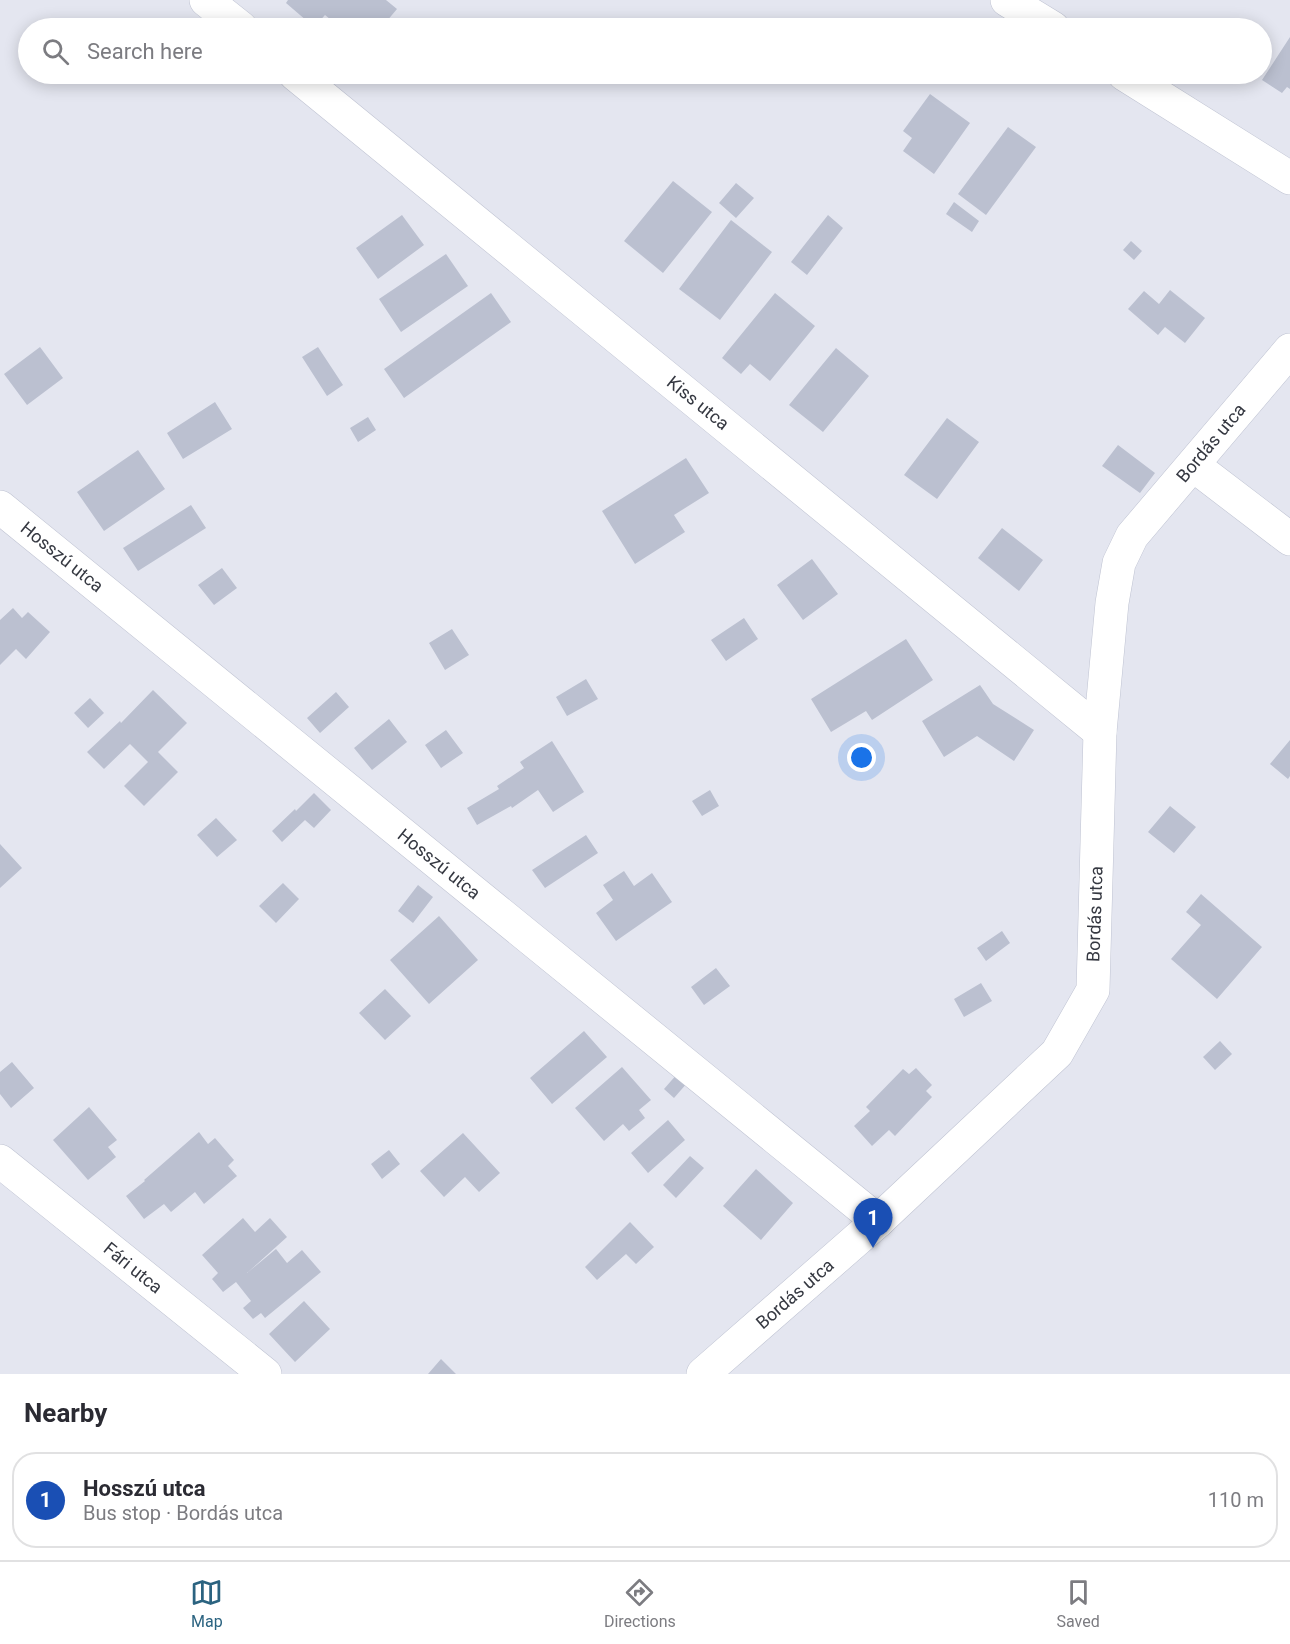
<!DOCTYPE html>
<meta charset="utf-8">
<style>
:root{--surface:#fff;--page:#f2f2f3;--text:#2b2b33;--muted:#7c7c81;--line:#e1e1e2;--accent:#2b6380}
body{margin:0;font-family:Roboto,sans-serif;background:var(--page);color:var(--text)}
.you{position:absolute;left:862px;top:758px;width:21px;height:21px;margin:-15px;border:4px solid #fff;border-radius:50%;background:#1a73e8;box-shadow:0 0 0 9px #1a73e833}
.badge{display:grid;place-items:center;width:39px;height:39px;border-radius:50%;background:var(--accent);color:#fff;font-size:20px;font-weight:700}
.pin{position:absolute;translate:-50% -50px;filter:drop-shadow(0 2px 3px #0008)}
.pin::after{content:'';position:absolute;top:32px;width:21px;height:18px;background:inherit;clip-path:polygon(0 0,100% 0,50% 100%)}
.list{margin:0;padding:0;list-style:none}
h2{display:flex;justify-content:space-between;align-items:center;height:78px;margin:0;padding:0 24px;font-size:26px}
h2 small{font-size:20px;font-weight:400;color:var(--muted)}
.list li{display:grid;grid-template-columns:39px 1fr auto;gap:18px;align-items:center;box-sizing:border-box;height:96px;margin:0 12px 12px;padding:0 12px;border:2px solid var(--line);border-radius:24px}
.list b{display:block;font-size:22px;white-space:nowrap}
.list p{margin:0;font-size:20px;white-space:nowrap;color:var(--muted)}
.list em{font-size:20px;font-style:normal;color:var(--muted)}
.icon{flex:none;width:33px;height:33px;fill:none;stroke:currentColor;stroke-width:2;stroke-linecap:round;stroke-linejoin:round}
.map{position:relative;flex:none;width:1290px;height:1374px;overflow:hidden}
.search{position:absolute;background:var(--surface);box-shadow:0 3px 15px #0003;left:18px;right:18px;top:18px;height:66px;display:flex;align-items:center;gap:15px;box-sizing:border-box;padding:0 21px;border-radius:33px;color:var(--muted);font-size:22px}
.sheet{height:186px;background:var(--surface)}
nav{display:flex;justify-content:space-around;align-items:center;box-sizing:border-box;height:84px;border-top:2px solid var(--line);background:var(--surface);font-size:16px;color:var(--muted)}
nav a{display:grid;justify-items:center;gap:3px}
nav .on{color:var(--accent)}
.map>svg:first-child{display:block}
.building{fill:#bbc0d0}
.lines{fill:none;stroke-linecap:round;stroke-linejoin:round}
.minor-casing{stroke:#bfc3d2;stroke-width:34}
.tertiary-casing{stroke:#bfc3d2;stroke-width:34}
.minor{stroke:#fff;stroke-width:33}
.tertiary{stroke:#fff;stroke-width:33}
.labels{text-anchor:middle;stroke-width:5;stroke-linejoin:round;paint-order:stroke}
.street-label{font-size:18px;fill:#353841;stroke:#fff}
</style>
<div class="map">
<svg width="1290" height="1374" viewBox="0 0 1290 1374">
<rect width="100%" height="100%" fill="#e4e6f0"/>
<!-- building -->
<path class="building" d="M288,0H386L397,9L381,28H341L325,15L314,27L286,3Z
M1290,37V89L1287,87L1282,93L1262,80Z
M930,94L970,123L934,174L903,151L912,138L903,131Z
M1008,127L1036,147L986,215L958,194Z
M673,181L712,212L663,273L624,241Z
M736,183L754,198L736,218L719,203Z
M954,202L979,221L972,232L946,214Z
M402,215L424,245L378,279L356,248Z
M828,215L843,228L807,275L791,262Z
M731,220L772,252L720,320L679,289Z
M1131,241L1142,251L1134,260L1123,250Z
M446,254L468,286L401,332L379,299Z
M1170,290L1205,318L1185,343L1165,327L1158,335L1128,309L1144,291L1159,304Z
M491,293L511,322L404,398L384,369Z
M775,293L815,326L770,381L750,364L741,374L722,358Z
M40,347L63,378L27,405L4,374Z
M318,347L343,385L327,396L302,357Z
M836,348L869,376L823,432L789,405Z
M215,402L232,429L183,459L167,433Z
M368,417L376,430L358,442L350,428Z
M947,418L979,442L937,499L904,475Z
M1118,445L1155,473L1140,493L1102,466Z
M138,450L165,489L104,531L77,492Z
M686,458L709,493L674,515L685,532L635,564L602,511Z
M191,505L206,528L138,571L123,548Z
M1002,528L1043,560L1019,591L978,558Z
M812,559L838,594L803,620L777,585Z
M222,568L237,588L214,605L198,585Z
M13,608L22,618L28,612L50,632L26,659L16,649L0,665V620Z
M744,618L758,639L726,661L711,640Z
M452,629L469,655L445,670L429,643Z
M906,639L933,680L872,720L866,711L831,732L811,699Z
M586,679L598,699L567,716L556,697Z
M980,685L993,704L1034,730L1014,761L977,736L944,757L922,721Z
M153,690L187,723L158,752L178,772L144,806L124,786L148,762L130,744L104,769L87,752L120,721L121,723Z
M336,692L349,707L320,733L307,718Z
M90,698L104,713L88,728L74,713Z
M389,719L407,742L372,770L354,748Z
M446,730L463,753L441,768L425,745Z
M1290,740V776L1288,779L1270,764Z
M552,741L584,792L553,812L538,790L512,808L511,806L477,825L467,808L499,789L497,786L524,768L520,762Z
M710,790L719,806L702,816L692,801Z
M314,793L331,810L314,828L305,820L282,842L272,831L295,809L296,811Z
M1170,806L1196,827L1174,853L1148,832Z
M216,818L237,840L217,857L197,835Z
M586,835L598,853L545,888L532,870Z
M0,844L22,868L0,888Z
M624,871L634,886L652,873L672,902L616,941L596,913L613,900L603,885Z
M283,883L299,899L276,923L259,906Z
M418,885L433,897L413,923L398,911Z
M1201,894L1262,947L1217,999L1171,959L1201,925L1186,912Z
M439,916L478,960L429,1004L390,960Z
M1002,931L1010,943L986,961L977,948Z
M716,968L730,986L704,1005L691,987Z
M981,983L992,1001L964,1017L954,999Z
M385,989L411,1016L385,1040L359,1013Z
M584,1031L607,1057L552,1104L530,1078Z
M1220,1041L1232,1054L1215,1070L1203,1057Z
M12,1062L34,1088L11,1108L0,1094V1072Z
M622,1067L651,1100L639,1110L645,1118L629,1131L623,1124L604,1141L575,1108Z
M916,1068L932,1085L926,1091L932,1097L895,1136L889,1130L872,1146L854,1126L870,1111L866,1107L903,1069L909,1074Z
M678,1073L688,1082L674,1098L664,1089Z
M89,1107L117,1140L108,1147L116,1157L88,1180L53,1140Z
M668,1120L685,1140L648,1173L631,1153Z
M199,1132L208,1144L215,1138L234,1160L228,1166L237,1176L204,1204L195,1192L171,1212L164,1204L144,1219L126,1196L145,1181L144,1180Z
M463,1133L500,1173L479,1192L465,1177L444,1197L420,1171Z
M389,1150L400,1164L382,1179L371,1164Z
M690,1156L704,1168L676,1198L663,1185Z
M756,1169L793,1203L761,1240L723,1206Z
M243,1218L255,1232L270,1218L287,1237L247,1273L276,1249L287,1263L302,1250L321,1272L265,1318L261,1313L253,1319L243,1308L251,1301L236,1282L223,1292L212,1279L218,1273L202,1255Z
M630,1222L654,1247L636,1264L626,1254L597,1280L585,1267Z
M304,1301L330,1329L295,1362L269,1334Z
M441,1359L456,1374H428Z"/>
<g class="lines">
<!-- minor casing -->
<g class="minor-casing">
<path id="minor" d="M206,0L241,28
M1007,0L1053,28
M295,74L1100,732
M1124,74L1290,178
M1193,465L1290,539
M0,507L878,1221
M0,1161L265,1374"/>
</g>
<!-- tertiary casing -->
<g class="tertiary-casing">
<path id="tertiary" d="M703,1374L878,1221L1057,1053L1093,990L1100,732L1112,603L1119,563L1132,536L1290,350"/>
</g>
<!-- minor -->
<use href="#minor" class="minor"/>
<!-- tertiary -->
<use href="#tertiary" class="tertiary"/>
</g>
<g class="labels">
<!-- street labels -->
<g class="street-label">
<text transform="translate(698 403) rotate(39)" y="6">Kiss utca</text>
<text transform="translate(1211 443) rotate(-50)" y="6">Bordás utca</text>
<text transform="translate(62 557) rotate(39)" y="6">Hosszú utca</text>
<text transform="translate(439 864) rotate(39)" y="6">Hosszú utca</text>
<text transform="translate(1095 914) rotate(-88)" y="6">Bordás utca</text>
<text transform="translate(133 1268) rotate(39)" y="6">Fári utca</text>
<text transform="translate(795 1294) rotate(-41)" y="6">Bordás utca</text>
</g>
</g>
</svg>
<div class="you"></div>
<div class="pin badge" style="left:873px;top:1248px;background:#1a4fb4">1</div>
<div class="search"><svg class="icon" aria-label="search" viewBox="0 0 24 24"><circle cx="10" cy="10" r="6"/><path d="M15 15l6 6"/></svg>Search here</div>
</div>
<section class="sheet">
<h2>Nearby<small></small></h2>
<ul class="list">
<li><span class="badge" style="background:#1a4fb4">1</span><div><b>Hosszú utca</b><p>Bus stop · Bordás utca</p></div><em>110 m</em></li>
</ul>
</section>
<nav>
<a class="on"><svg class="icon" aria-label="map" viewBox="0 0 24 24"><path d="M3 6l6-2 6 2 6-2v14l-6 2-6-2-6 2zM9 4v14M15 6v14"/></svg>Map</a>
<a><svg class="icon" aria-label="directions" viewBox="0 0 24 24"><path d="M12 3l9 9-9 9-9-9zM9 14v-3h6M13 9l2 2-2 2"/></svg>Directions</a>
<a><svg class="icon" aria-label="saved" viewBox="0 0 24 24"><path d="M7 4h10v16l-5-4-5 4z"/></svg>Saved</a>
</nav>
